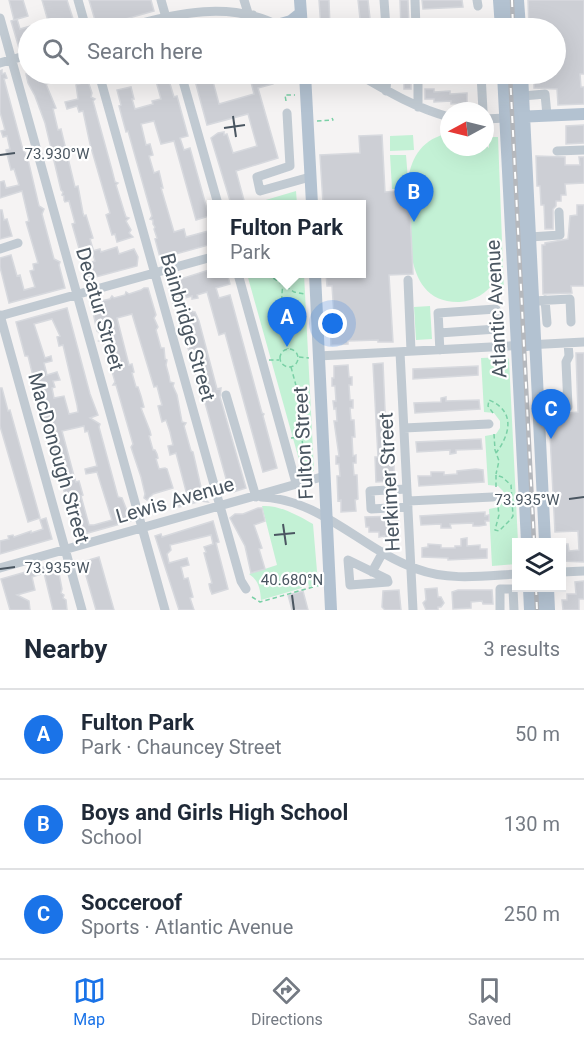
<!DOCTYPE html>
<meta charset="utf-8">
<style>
:root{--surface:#fff;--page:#f6f6f7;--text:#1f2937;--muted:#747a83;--line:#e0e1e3;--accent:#1a73e8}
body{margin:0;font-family:Roboto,sans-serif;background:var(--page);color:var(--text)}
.controls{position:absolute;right:18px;bottom:18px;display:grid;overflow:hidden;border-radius:0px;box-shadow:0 6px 24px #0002}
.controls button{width:54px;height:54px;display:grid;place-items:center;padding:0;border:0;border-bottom:2px solid var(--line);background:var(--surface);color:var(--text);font:30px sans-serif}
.compass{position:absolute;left:440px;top:102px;width:54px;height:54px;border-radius:50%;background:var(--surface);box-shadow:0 6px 24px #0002;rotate:263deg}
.you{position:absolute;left:333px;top:324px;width:21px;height:21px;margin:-15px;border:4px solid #fff;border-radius:50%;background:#1a73e8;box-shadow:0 0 0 9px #1a73e833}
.badge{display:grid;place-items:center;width:39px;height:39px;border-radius:50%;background:var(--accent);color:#fff;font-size:20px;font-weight:700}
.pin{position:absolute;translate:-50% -50px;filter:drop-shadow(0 2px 3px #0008)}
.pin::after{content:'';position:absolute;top:32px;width:21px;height:18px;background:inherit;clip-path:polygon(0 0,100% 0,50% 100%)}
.popup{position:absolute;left:207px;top:200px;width:159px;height:78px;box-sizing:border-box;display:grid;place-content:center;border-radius:0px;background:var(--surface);filter:drop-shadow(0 2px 4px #0005);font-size:20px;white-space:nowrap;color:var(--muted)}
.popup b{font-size:22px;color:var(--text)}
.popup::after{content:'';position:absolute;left:50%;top:100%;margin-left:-12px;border:12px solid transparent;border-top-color:var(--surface)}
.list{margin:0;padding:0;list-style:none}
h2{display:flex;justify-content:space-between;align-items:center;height:78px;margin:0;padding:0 24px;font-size:26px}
h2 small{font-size:20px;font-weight:400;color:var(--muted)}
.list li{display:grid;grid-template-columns:39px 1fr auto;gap:18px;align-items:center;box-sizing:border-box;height:90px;padding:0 24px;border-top:2px solid var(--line)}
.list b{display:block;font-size:22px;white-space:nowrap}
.list p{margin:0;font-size:20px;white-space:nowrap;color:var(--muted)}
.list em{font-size:20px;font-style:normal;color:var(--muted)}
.icon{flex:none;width:33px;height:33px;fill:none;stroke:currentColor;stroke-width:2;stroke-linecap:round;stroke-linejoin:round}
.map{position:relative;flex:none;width:584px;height:610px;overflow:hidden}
.search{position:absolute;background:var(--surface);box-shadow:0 6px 24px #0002;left:18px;right:18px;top:18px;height:66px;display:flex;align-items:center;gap:15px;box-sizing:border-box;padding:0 21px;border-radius:33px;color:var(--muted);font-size:22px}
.sheet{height:348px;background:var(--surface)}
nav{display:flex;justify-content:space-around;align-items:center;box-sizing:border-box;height:84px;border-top:2px solid var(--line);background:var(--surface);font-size:16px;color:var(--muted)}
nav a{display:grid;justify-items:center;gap:3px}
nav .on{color:var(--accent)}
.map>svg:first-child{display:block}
.green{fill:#c3f1d5}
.building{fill:#cdcfd5;stroke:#d7d9de;stroke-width:1.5;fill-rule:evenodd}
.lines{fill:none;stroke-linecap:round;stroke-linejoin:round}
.path{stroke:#7ad0a6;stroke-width:1.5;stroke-dasharray:4.5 3;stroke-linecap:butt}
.minor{stroke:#c1cad2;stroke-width:9}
.major{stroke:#b3c2d1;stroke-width:12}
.rail-casing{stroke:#b5b8bd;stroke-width:4.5}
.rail{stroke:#fff;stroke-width:2;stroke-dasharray:7;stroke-linecap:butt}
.ticks{fill:none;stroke:#4a5661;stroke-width:2}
.labels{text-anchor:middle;stroke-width:4.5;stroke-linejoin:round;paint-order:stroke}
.street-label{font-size:20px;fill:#4a5661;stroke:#fff}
.ticks-label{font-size:15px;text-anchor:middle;fill:#4a5661;stroke:#fff;stroke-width:4.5;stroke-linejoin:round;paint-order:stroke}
</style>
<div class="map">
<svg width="584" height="610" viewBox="0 0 584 610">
<rect width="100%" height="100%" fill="#f5f3f3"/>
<!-- green -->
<path class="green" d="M449,133V147H485V145L489,148V137H498L504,293L496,294L495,281C487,293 474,301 460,302C401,304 410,228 408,189H392L390,155H406L408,180C412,155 423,139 449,133Z
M413,135L414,150L390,151V136Z
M296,191L297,204H260L259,202Z
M247,274H304L314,471L303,474Z
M430,306L432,339L416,340L414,307Z
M506,357L509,359L518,542H516V564L492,566L489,509L499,507L505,498L503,491L498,486L488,485L485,436L496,434L500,428V421L494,413L484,412L481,358Z
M262,506C280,505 297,515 313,524L318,583L315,573L313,574L316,585L309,587L308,582L301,584L302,588L261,600C260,588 259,581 249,574L277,565Z"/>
<!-- building -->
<path class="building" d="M9,0H23L28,16L14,20Z
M42,0H67L76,28H28V46L19,48L11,21L17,19L20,29L48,21Z
M89,0H151L154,11L97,27Z
M319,0H329L330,28H321Z
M358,0H368L371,28H361Z
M400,0H408L409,28H401Z
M422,0H462L463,7L423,9Z
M528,0H584V74H580L581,87H584V104L558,105L557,89L534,88V80L548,79L549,74H555V28H529Z
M463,21L464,28H424L423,23Z
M2,70V74L5,73L7,78L4,79L23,150L27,155L39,206L44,209L42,214L54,259L60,262L59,265L65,288L9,303L0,267V258L11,255L17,276L20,275L24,290L35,287L30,271L34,270L33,264L38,263L26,222L29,221L22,191L0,198V182L4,181L6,188L19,185L14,169L11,170L6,150L10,149L7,136L3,137L1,131L5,130L0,112V71Z
M26,74H51L53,82L46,84L56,108L53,109L58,130L61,129L75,187L78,186L83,213L84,216L86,215L93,238L90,239L93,249L80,252L72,224L75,223L69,201L65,202L64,200V196L62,195L63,192L61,190L45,123L35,96L28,83Z
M154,74H167L174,97L177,96L188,136L180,138L184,150L190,148L209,216L196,220L174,141L161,144L154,121L141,124L146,145L150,144L153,155L149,156L154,173L159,171L163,188H161L174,232L184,229L186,237L212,230V244L165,257L161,261L155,239L157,238L154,229L155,227L153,224V220L150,219L152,216L128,131L126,132L119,106L121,105L117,90L131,87L134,99H132L135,109L153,104L152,101L161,99Z
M196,74H211L219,104L254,94L249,74H272L273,84L258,88L278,158L236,171L245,204H231L211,138L218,133L224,132V135L227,134L233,153L257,146L248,114L207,125L194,77H197Z
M404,74H411V89H404Z
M426,74H460V78L426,79Z
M88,81L92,93L91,97L95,99L93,101L112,170L115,182L118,183L116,185L124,211L126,217L129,218L126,221L131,230L129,233L133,237L117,242L115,234L112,235L106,215L110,213L90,144L83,111L79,112L77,106L67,109L65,102L78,99L76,85Z
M425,89H434V92L450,91V94L467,93V103L451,104V101L434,102V99H425Z
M584,125V143L566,144V126Z
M382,135L385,192L409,190L413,274L389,275L393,342H378V340L348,341V344L331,345L330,316L334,315L332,286H327L326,273H362V204H341V202L323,203L320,155L360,153L359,136Z
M536,156L565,157V165H580L579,157H584V183L565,184L566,195H561V201H556V206L553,209V229H545L544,205H541L540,186H537Z
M577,205H584V286H571L572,293L543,294L542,245H545V243L568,239L570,216L577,215Z
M0,210H2L4,220L7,219L12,236L0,239Z
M117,247L119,254L134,249L138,257L137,266L88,279L85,264L95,261L92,251L100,249L101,252Z
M212,269V273H227L230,284L216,288L219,298L230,295L262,413L264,414L263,416L277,468L263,472L225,333L219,335L207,292L197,295L198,298L192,299V296L178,300L180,304L174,306L168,283Z
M144,288H148L156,315L154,318L158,327L156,330L161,348H164L165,359L167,360L166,365L169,376L170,382L174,383L173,386L177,395L182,422L186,423L184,426L191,451L193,452L203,496L208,502L201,501L179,507L176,498L187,495L176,453L170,455L168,446L173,445L170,432L166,420L162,422L158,406L162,405L160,398L157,386L154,387L132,314L117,318L129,365L132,364L134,372L132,373L136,387H138L141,396L144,407L141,408L150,431L151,435L149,436L153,450H155L157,454L158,458L156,459L159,469L165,468L167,469L173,488L153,494L147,500L144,498L145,494L141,477L131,447L133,444L116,385H113L115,382L104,343L99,341L107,338L97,331L91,303L110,299L112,296L114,298L125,295L126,292L129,294L141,290Z
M67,308L90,394L98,415L90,418L100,424L99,427L118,497L122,498L131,521L77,536L42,415L50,412L47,402L40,404L28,356H25L16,322ZM52,319L60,336L57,337L59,346L63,345L77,405L78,412L69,414L64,396L54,398L52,388L55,387L53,381L60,380L57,372L47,375L44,363L52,361L51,356L45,358L34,324ZM84,426L85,432L88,431L97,466L85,469L86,474L97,472L112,520L94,525H89L81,496L83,495L79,481L76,482L74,476L62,431Z
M192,310L193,312H195L199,321L217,389L221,388L220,397L246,488L230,493L204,399L199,386L197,385L198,382L178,314Z
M576,353H584V562L561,561V544H568L569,551L579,550L578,531L555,532L549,415L578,412Z
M383,363L387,457L392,456L394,460V481L376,482L375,457H378L373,364Z
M348,365L349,377H352V385H349L350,400H353V408H350L351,420H354L355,437H352L353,456L356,455V463H353L354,475H357L358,499L355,500L356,511L341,512V500L338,501L337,476H340L339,464H336V456H339L334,421H337L336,408L334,409L333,401H336L335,386H332V378H334V366Z
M478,366V375L413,379V369Z
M0,388H2L8,411L10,410L40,518L28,522L0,426Z
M446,397V401L479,400L480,409L415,413L414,403L441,402V398Z
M481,439L482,449L456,450V453L450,454V450L417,452L416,442Z
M476,469L483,470L484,482L419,486L418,476H431V472H444V475L457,474V471Z
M258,508H262L265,521L254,525L262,548L259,549L265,569L251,573L245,546L230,518L235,514H243Z
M485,512V516L489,515V521H485L486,525L479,526H473V523L450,524L451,528H441V524L421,525L420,516Z
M398,516L399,541H385L384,536L379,537V532H369V527H366L365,517Z
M46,518L52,539L0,554V541L9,539L8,536L13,535L14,537L31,531V533L43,529L40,520Z
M213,521L219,542L216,543L228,589L212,594L210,589L209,584L212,583L204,553L206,552L204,547L213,544L211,535L170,545L171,550L167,554L169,563L187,558L189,565L181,567L184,579L188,578L193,597L190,598L194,610H179L155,536L161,534L162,537Z
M467,538V546L480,545V549H487V558L448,560V558L422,557V548L428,547V544L441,545V548H455V546H461V539Z
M99,557L114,610H96L82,562Z
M57,563L62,589L61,593L64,595L63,598L66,600L67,610H53L44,573L32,577L35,590L17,595L29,601L30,610H10L1,579Z
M584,581V599H579V610H563L562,600H567V594H576L575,582Z
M437,588L438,597H441L444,603L441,607H438V610H426L423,603L426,600L425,589Z
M399,590L401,610H385L382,607L383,591Z
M458,590H492L493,604H483L482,601L471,602V608L453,609L452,592Z
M303,591L308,610H292L288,595Z"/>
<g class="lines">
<!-- path -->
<path class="path" d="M286,101L285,95H295
M317,121L333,120L332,118
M267,274L294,292L305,294
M285,274C279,298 282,325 288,349
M280 358a9 9 0 1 1 18 0a9 9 0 1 1-18 0Z
M299,357L309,358
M269,360H279
M291,367L298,393L303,449
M493,413L488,406L489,400C515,411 511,433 496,453
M494,434L495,450L499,461L496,474
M291,438L313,435
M496,487V475L502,477L511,485L513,516L511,519L499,531L495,530L499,515L498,507
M252,597L260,602L320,585"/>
<!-- minor -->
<path class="minor" d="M78,0L86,28
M161,0L169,28
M244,0L248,13
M384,0L386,28
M415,0L416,28
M477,0L478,6
M0,18L165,610
M124,28C176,13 232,0 281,27
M250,28L253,15
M0,63L28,55
M99,74L241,581L246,589
M181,74L218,204
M358,74C387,91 415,108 449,117
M481,74L483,111
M386,91L387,74
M523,96L545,94L547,115
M418,107V74
M287,113L290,166L257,177L260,191L310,177
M485,119L506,118
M557,151L584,150
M530,237L560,235L559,212
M0,249L18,243
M238,274L296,483
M408,280L411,351
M545,300L547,323
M533,301L570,299L571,322
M0,315L82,610
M0,316L212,257
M439,333L497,329L496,309L438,313C439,325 439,338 440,350
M400,352L413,610
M318,356L584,342
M226,395L256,497
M539,409L568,407L566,362L569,356L568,343
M404,428L489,424
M407,489L370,491L371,509L408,507
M261,497C322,499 362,550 417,569C449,581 483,576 516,574
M408,501L493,497
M348,560L387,579L388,582L350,585Z
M0,568L325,476
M372,572L383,552
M562,572L584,571
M500,610V589H513L514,610"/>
<!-- major -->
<path class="major" d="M300,0L302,28
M499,0L501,28
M509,0L510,28
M518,0L520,28
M277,25L291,21L301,13
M305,74L312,204
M503,74L527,542
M512,74L527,345
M522,74L545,542
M516,117L584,114
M315,274L331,610
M529,588L530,610
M539,588L540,610
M548,588L549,610"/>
<!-- rail casing -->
<g class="rail-casing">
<path id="rail" d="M512,0L513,28
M510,74L534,542
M536,588L537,610"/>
</g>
<!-- rail -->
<use href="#rail" class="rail"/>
</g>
<!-- ticks -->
<path class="ticks" d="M233,116L236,137M224,128L245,125M0,155L15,153M569,499L584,497M283,524L286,545M274,535L295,533M0,569L15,567M292,595L294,610"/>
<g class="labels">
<!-- street labels -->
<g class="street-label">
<text transform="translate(100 309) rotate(74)" y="7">Decatur Street</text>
<text transform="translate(496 309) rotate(-93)" y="7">Atlantic Avenue</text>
<text transform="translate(188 327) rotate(74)" y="7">Bainbridge Street</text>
<text transform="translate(303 443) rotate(-93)" y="7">Fulton Street</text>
<text transform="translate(59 458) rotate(74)" y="7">MacDonough Street</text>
<text transform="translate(389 482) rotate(-93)" y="7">Herkimer Street</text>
<text transform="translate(175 500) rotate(-16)" y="7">Lewis Avenue</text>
</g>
</g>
<g class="ticks-label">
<text x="57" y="159">73.930°W</text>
<text x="527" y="505">73.935°W</text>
<text x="57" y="573">73.935°W</text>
<text x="292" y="585">40.680°N</text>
</g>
</svg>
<div class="controls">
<button><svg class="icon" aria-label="layers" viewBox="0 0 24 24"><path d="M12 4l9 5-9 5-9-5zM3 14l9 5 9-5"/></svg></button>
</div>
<svg class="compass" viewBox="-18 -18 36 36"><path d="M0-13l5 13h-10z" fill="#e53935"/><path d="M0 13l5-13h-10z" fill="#747a83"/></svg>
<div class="you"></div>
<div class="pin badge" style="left:287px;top:347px">A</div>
<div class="popup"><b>Fulton Park</b>Park</div>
<div class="pin badge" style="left:414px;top:222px">B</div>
<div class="pin badge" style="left:551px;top:439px">C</div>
<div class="search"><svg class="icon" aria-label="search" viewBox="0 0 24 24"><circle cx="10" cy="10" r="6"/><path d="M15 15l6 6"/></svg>Search here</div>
</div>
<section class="sheet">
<h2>Nearby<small>3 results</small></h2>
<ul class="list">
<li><span class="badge">A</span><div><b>Fulton Park</b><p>Park · Chauncey Street</p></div><em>50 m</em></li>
<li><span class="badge">B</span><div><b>Boys and Girls High School</b><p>School</p></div><em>130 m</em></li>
<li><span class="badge">C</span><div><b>Socceroof</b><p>Sports · Atlantic Avenue</p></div><em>250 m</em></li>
</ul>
</section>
<nav>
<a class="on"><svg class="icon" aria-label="map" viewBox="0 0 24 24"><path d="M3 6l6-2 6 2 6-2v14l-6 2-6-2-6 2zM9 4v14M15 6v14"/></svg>Map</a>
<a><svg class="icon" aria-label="directions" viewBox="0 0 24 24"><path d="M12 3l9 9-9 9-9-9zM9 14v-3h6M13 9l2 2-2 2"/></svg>Directions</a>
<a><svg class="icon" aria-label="saved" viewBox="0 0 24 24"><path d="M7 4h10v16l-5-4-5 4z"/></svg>Saved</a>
</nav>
